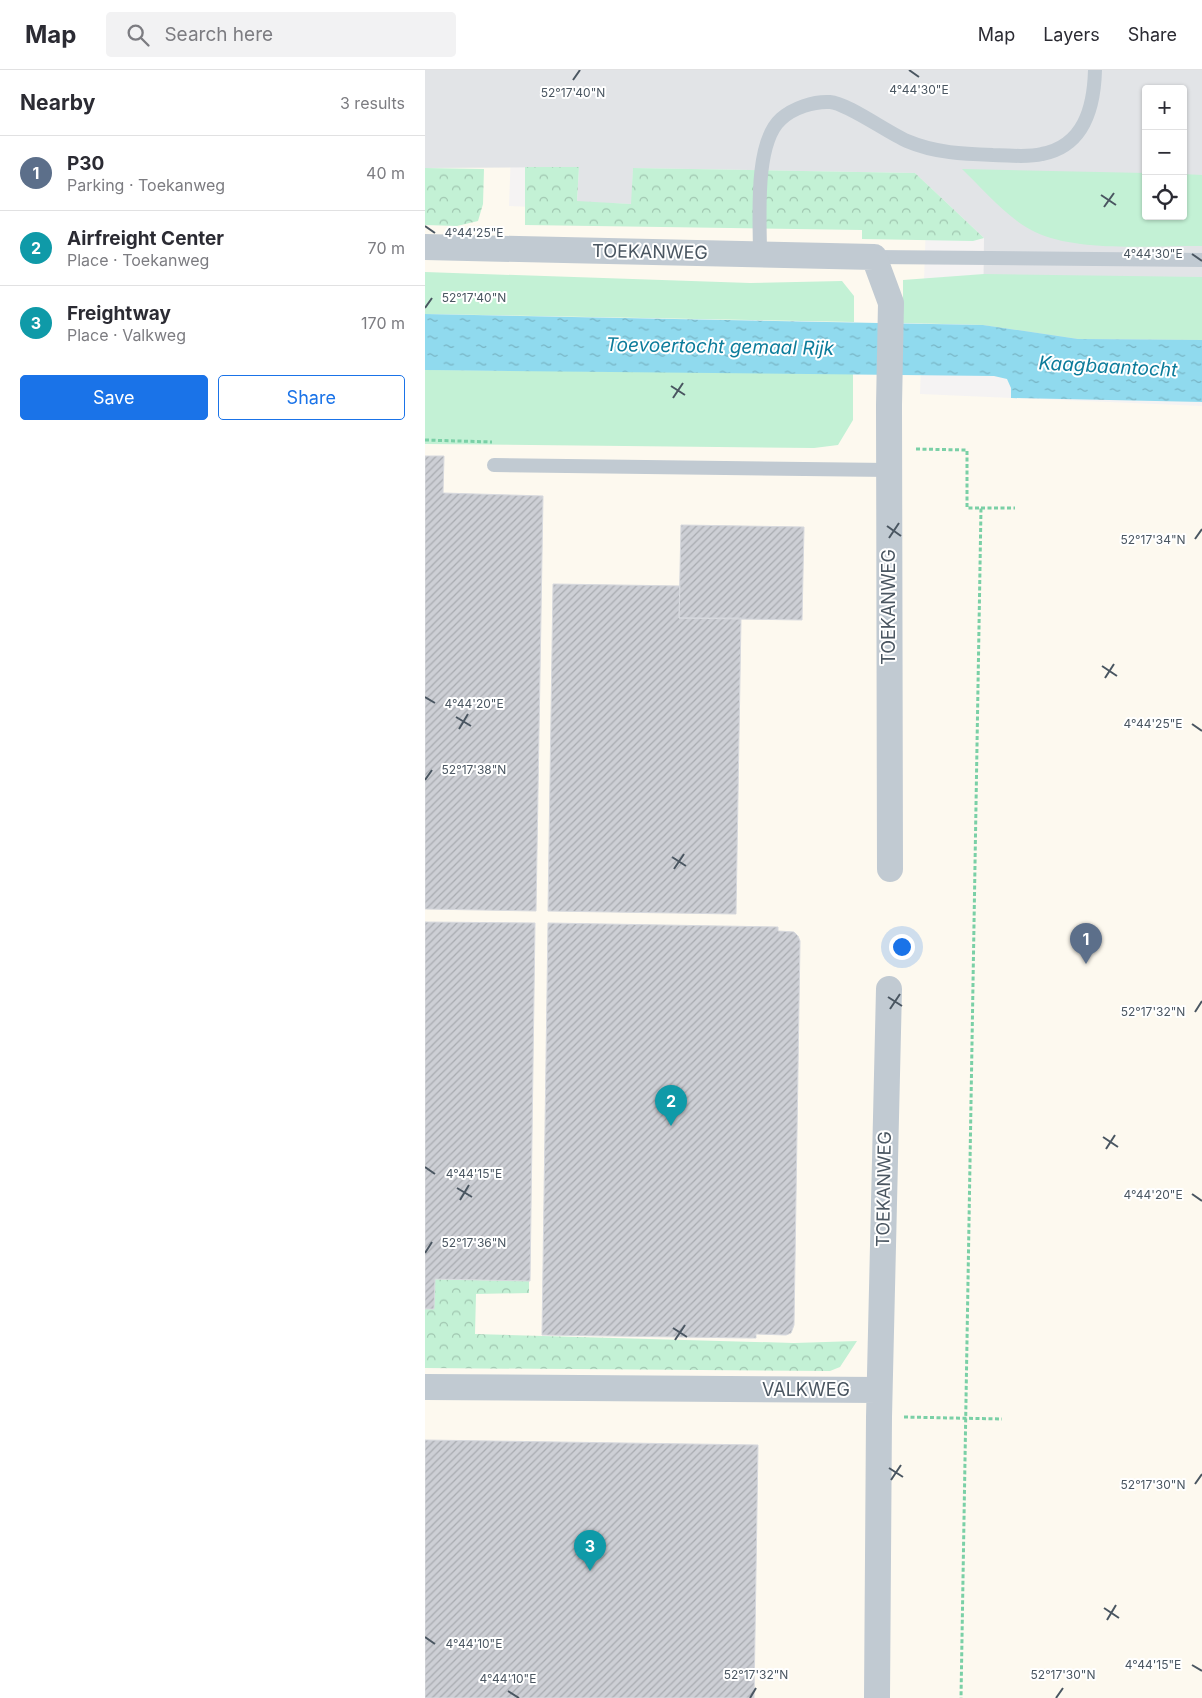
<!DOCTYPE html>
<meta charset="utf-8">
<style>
:root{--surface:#fff;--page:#f2f2f3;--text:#2b2b33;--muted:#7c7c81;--line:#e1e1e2;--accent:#1a73e8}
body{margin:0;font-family:Inter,sans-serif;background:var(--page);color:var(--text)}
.controls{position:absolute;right:15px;top:15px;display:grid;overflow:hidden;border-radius:5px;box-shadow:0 1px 4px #0004}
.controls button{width:45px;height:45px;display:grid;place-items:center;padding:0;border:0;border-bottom:1px solid var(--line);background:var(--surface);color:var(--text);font:25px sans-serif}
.you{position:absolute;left:476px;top:876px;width:18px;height:18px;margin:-12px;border:4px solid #fff;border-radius:50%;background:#1a73e8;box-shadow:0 0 0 8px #1a73e833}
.badge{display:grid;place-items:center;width:32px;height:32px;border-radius:50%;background:var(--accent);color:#fff;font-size:16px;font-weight:700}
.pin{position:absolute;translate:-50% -41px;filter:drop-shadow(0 1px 2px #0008)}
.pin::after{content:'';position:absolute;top:26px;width:18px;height:15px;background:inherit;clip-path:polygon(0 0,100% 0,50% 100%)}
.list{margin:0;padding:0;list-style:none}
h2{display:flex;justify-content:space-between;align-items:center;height:65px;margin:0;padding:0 20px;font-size:21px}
h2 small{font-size:16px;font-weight:400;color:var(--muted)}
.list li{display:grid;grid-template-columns:32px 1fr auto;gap:15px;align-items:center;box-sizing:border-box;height:75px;padding:0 20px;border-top:1px solid var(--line)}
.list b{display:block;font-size:19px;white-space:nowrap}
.list p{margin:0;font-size:16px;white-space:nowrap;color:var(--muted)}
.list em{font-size:16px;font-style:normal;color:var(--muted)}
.actions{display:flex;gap:10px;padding:15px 20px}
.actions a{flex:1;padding:11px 0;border:1px solid var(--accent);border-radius:5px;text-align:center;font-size:18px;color:var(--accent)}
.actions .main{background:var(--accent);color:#fff}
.icon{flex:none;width:28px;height:28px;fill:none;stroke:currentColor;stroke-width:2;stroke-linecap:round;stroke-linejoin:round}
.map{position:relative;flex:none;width:777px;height:1628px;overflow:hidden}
header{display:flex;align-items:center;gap:30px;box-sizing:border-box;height:70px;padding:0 25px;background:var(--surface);border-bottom:1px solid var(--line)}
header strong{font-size:24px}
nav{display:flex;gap:28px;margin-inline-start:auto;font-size:18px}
.search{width:350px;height:45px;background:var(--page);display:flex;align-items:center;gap:12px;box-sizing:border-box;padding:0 18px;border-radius:5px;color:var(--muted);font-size:19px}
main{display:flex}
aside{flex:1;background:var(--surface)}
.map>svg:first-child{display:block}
.commercial{fill:#fdf9ef}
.airport{fill:#e2e4e7;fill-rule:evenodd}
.green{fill:#c3f1d5}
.forest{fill:url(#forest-crowns)}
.water{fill:url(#water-ripples)}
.building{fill:url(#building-hatch);stroke:#d7d9de}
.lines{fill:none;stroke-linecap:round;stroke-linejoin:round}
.path{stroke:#7ad0a6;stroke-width:3;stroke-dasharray:4 2.5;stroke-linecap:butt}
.service{stroke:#c1cad2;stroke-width:14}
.minor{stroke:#c1cad2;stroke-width:26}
.ticks{fill:none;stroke:#4a5661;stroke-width:2}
.labels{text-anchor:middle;stroke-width:4;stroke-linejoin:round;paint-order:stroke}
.street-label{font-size:18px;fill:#4a5661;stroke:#fff}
.water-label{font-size:19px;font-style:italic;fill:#0c7c9b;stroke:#fff}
.ticks-label{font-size:12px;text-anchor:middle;fill:#4a5661;stroke:#fff;stroke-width:4;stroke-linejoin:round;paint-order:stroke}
</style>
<header>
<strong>Map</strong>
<div class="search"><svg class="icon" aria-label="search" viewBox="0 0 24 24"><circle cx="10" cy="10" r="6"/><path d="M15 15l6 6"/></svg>Search here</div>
<nav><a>Map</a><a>Layers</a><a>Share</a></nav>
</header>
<main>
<aside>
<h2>Nearby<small>3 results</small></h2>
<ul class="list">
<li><span class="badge" style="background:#5c6f8a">1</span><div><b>P30</b><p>Parking · Toekanweg</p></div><em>40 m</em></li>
<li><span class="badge" style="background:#0f9aa8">2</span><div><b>Airfreight Center</b><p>Place · Toekanweg</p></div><em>70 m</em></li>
<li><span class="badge" style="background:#0f9aa8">3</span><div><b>Freightway</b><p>Place · Valkweg</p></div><em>170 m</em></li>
</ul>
<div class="actions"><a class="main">Save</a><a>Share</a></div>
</aside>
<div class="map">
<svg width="777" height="1628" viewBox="0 0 777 1628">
<defs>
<pattern id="forest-crowns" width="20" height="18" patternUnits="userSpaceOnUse" patternTransform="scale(1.25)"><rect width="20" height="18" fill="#c3f1d5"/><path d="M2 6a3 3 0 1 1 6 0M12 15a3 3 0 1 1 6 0" fill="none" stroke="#a0c6b0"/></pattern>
<pattern id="water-ripples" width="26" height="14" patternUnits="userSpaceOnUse" patternTransform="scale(1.25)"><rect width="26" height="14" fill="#90daee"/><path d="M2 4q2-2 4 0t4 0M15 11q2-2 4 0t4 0" fill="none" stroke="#78b4c4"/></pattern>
<pattern id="building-hatch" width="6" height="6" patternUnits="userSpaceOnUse" patternTransform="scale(1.25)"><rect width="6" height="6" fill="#cdcfd5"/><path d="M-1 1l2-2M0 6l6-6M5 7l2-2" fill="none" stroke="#a8abb0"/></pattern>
</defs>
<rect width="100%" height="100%" fill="#f5f3f3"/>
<!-- commercial -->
<path class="commercial" d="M0,0H89L84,136L501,154L495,324L777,336V1628H0Z"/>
<!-- airport -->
<path class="airport" d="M0,0H777V295L558,255L559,168L490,103L208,98L207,134L152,132L154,97L0,98ZM721,19H758V146H721Z"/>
<!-- green -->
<path class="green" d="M537,99L721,103V146H758V104L777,105V176C727,175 655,183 610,162C584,150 558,119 537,99Z
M0,202L325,213L417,211L429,226V252L0,244Z
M559,204L777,207V270L653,269L558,255L478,253V210Z
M0,300L428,303V350L413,375L389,378L0,374Z"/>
<!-- forest -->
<path class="forest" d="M100,97H154L152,131L206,134L208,98L490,103L559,168L548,171L437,169V160L100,155Z
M0,98L59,99L58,134L53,151L32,156L0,155Z
M0,1209L104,1211V1223L51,1224L50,1264L369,1273L432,1271L415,1297L405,1301L0,1298Z"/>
<!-- water -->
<path class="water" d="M0,244L558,255L653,269L777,270V332L586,328V318L582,309L569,306L0,300Z"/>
<!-- building -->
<path class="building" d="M0,386H19L18,423L118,426L111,841L0,839Z
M256,455L379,457L377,550L254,548Z
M128,514L255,516L254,548H316L311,844L123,841Z
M0,852L110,853L105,1211L10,1209L9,1239H0Z
M123,853L353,857V861L369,862L373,866L375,871L369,1255L366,1263L361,1265L331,1264V1268H326L117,1265Z
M0,1370L333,1375L329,1628H0Z"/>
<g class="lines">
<!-- path -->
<path class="path" d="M0,370L67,372
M491,379L542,380V438H556L536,1628
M556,438H590
M479,1347L577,1349"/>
<!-- service -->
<path class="service" d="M335,184C335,149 329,73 356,49C368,38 389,31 405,32C422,33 463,63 482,71C510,83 539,84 568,85C584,85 601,88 617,84C659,76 669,38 670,0
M449,187L777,190
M69,395L464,400"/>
<!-- minor -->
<path class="minor" d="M0,177L449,187L466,233L464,335L465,799
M0,1317L454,1320
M452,1628L454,1347L464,919"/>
</g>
<!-- ticks -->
<path class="ticks" d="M484,0L494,7M148,10L155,0M676,125L691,135M679,137L689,123M0,156L10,163M767,184L777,191M0,238L7,228M246,316L260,325M248,328L258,313M462,456L476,466M464,468L474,453M770,469L777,459M677,596L692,606M680,608L689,594M0,627L10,633M31,647L46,656M767,654L777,661M34,659L43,644M0,710L7,700M247,787L261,796M249,799L259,784M463,927L477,936M465,939L475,924M770,942L777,931M678,1067L693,1077M681,1079L690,1065M0,1097L10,1104M32,1118L47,1127M767,1124L777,1131M35,1130L44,1115M0,1183L7,1172M248,1258L262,1267M250,1270L260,1255M464,1398L478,1407M466,1410L476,1395M770,1414L777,1404M679,1538L694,1548M682,1550L691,1535M0,1567L10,1574M767,1595L777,1601M83,1621L94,1628M325,1628L331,1618M631,1628L638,1618"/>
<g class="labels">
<!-- street labels -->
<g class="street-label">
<text transform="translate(225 182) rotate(1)" y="6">TOEKANWEG</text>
<text transform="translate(464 537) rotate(-90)" y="6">TOEKANWEG</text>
<text transform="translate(459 1119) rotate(-89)" y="6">TOEKANWEG</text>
<text x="381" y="1326">VALKWEG</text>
</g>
<!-- water labels -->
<g class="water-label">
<text transform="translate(295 276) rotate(1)" y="7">Toevoertocht gemaal Rijk</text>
<text transform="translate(683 296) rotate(3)" y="7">Kaagbaantocht</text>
</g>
</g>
<g class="ticks-label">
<text x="494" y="24">4°44'30"E</text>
<text x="148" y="27">52°17'40"N</text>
<text x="49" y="167">4°44'25"E</text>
<text x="728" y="188">4°44'30"E</text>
<text x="49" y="232">52°17'40"N</text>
<text x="728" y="474">52°17'34"N</text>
<text x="49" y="638">4°44'20"E</text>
<text x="728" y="658">4°44'25"E</text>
<text x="49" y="704">52°17'38"N</text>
<text x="728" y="946">52°17'32"N</text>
<text x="49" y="1108">4°44'15"E</text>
<text x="728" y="1129">4°44'20"E</text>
<text x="49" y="1177">52°17'36"N</text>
<text x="728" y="1419">52°17'30"N</text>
<text x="49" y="1578">4°44'10"E</text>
<text x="728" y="1599">4°44'15"E</text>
<text x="331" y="1609">52°17'32"N</text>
<text x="638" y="1609">52°17'30"N</text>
<text x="83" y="1613">4°44'10"E</text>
</g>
</svg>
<div class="controls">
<button>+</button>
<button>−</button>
<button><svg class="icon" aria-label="locate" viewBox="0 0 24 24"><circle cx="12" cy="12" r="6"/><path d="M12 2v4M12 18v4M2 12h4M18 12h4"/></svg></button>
</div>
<div class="you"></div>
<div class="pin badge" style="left:661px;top:894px;background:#5c6f8a">1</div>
<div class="pin badge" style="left:246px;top:1056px;background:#0f9aa8">2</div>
<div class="pin badge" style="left:165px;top:1501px;background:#0f9aa8">3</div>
</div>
</main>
